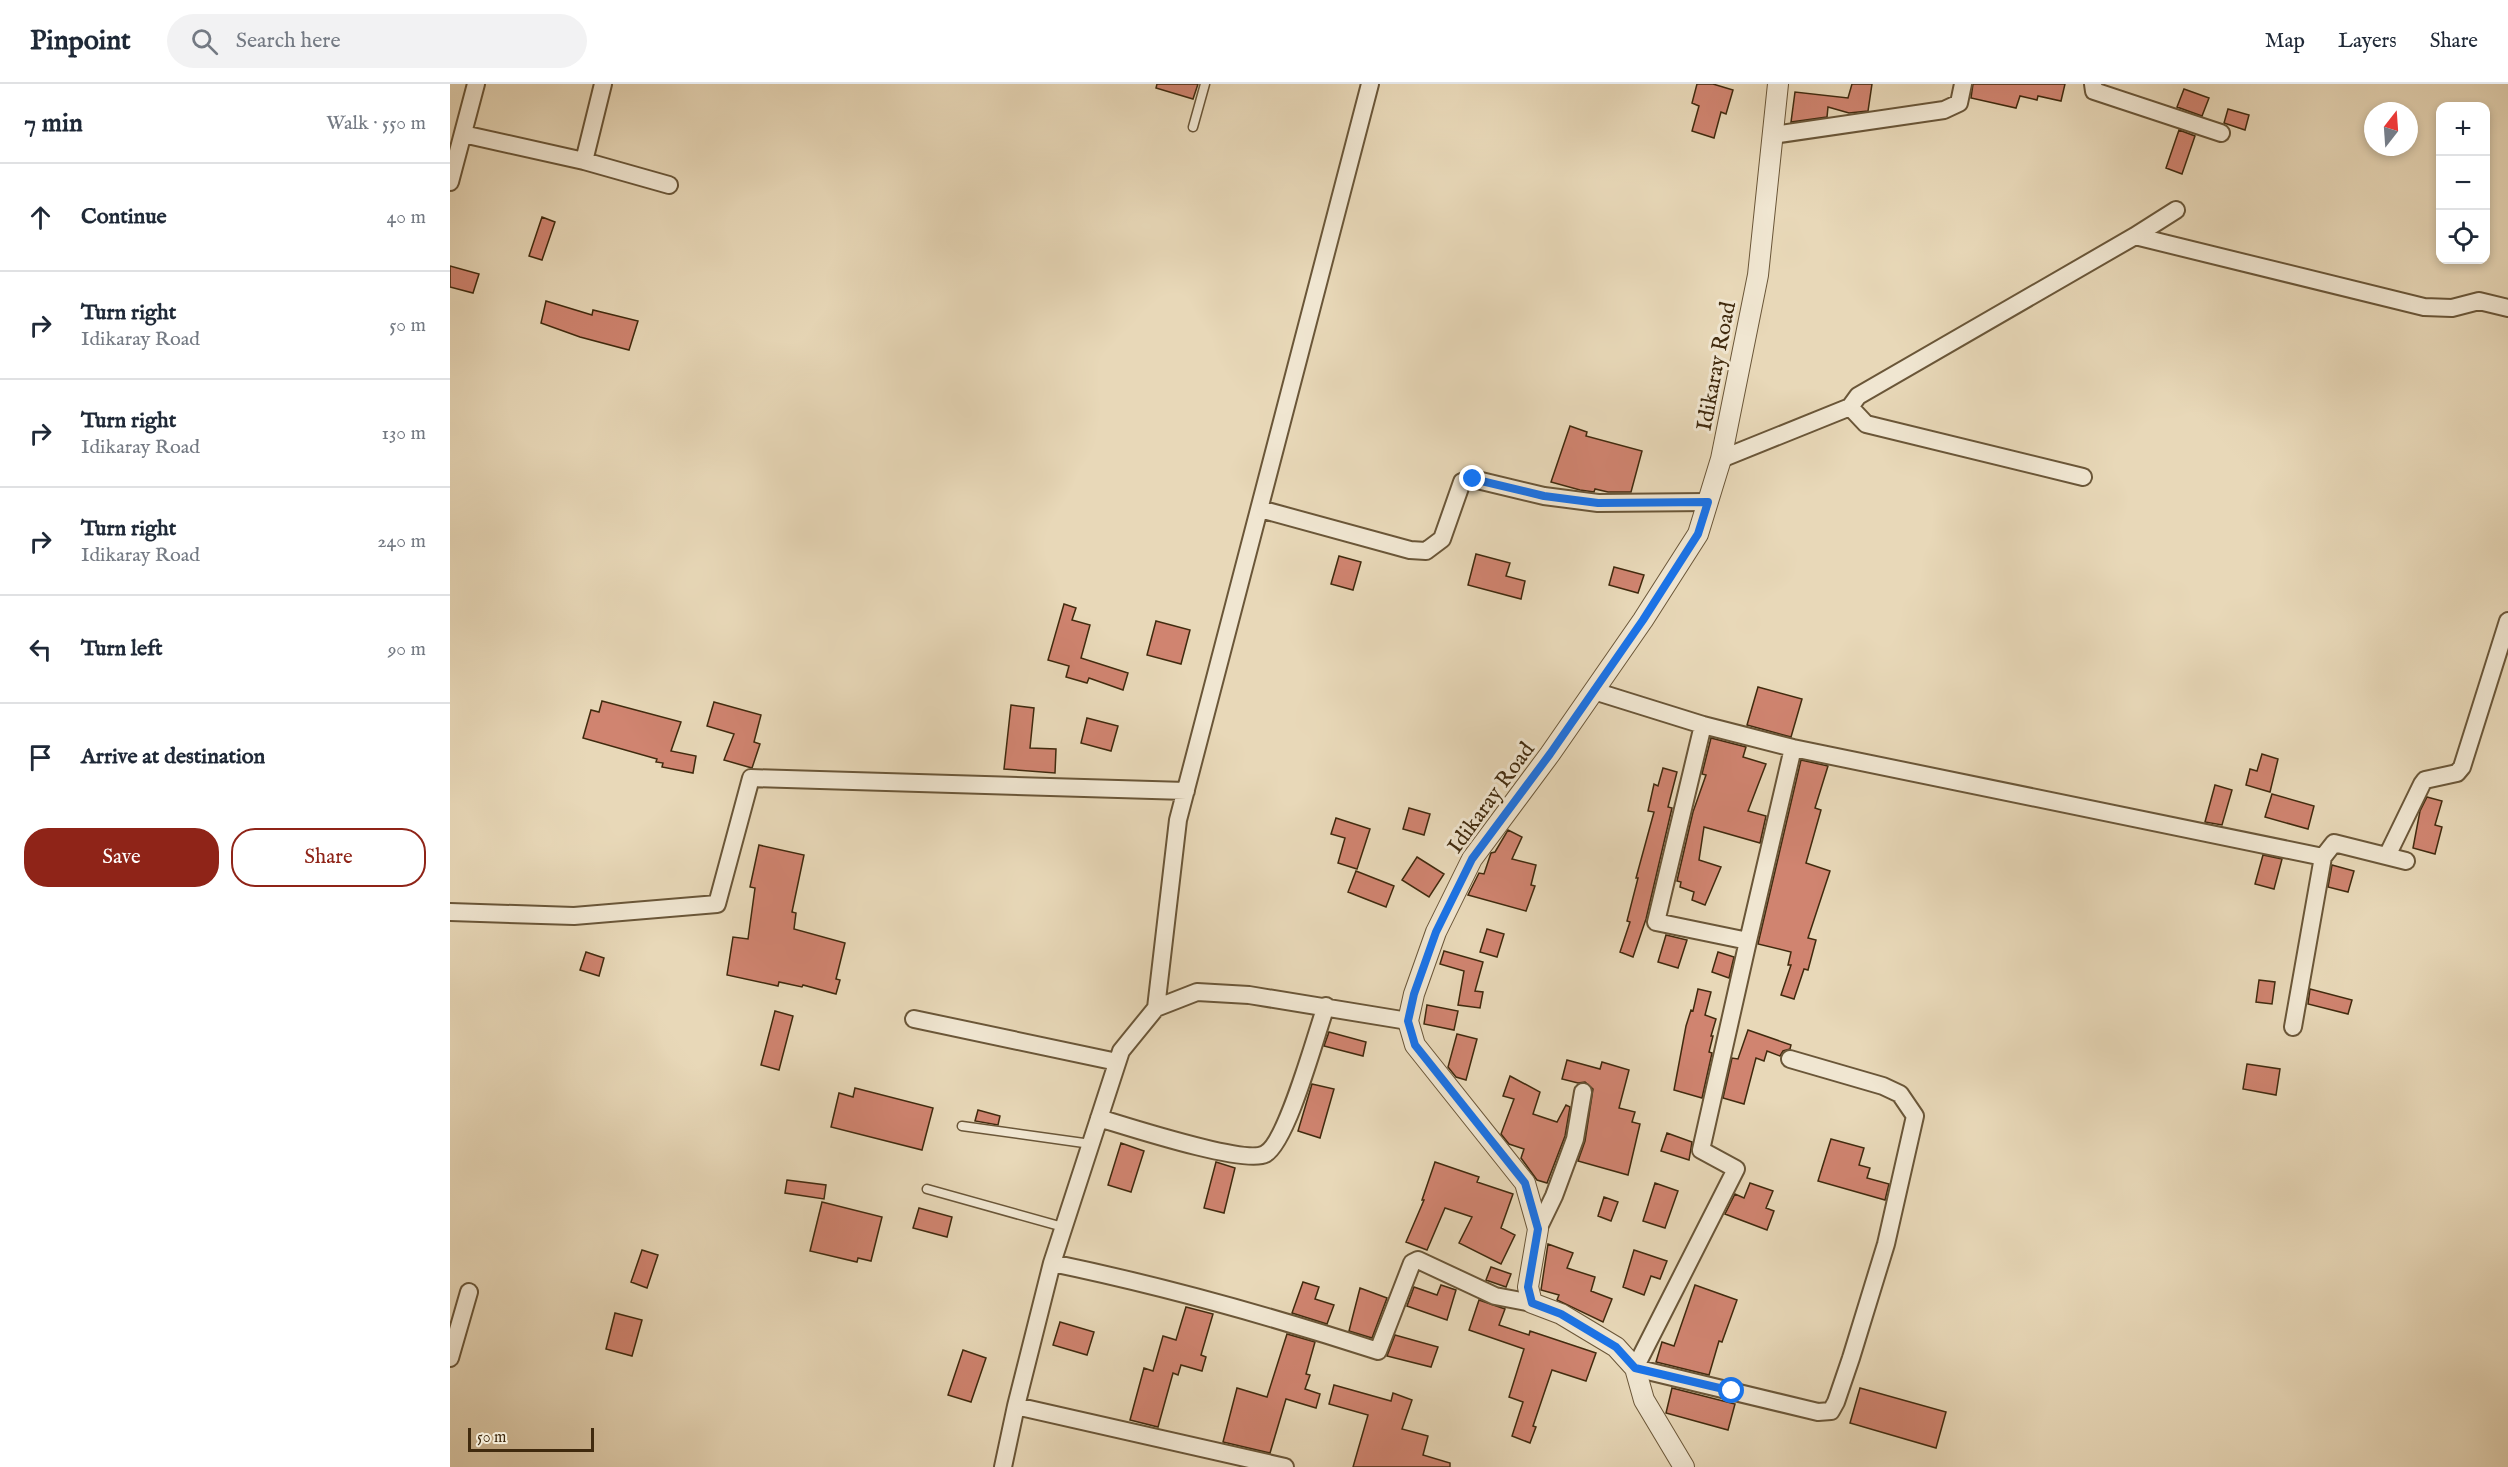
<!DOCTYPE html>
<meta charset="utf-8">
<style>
:root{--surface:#fff;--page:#f2f2f3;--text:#1f2937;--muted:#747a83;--line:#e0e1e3;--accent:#8f2418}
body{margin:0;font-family:"IM FELL English",serif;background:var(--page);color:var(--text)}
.controls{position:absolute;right:18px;top:18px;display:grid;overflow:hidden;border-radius:12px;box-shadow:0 3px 9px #0003}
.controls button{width:54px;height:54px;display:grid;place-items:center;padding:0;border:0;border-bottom:2px solid var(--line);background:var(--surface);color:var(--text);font:30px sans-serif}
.compass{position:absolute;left:1914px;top:18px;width:54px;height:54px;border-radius:50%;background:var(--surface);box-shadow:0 3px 9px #0003;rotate:17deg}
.scale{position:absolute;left:18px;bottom:15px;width:126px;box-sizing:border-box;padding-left:6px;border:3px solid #402a0e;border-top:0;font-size:16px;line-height:21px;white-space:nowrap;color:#402a0e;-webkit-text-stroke:4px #f0e6d1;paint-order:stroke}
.stop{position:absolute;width:18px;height:18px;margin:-14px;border:4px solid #1a73e8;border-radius:50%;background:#fff}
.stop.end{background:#1a73e8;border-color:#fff;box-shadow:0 2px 6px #0008}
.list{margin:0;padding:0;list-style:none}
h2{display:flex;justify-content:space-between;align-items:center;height:78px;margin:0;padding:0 24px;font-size:26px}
h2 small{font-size:20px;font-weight:400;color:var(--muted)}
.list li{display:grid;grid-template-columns:39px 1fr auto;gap:18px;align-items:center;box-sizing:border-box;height:108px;padding:0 24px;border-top:2px solid var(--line)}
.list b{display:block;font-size:22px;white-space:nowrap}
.list p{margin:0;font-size:20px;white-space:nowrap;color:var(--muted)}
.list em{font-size:20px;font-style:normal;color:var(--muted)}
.actions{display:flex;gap:12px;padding:18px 24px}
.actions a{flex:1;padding:14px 0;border:2px solid var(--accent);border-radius:24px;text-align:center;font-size:21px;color:var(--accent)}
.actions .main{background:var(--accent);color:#fff}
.icon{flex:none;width:33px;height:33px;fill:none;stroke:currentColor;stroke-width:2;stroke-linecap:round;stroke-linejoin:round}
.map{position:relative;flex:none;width:2058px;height:1383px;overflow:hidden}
header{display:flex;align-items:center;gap:36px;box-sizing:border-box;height:84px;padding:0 30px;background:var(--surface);border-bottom:2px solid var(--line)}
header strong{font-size:28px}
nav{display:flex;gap:33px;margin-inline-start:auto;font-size:21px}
.search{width:420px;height:54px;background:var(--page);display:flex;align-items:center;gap:15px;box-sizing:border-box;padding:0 21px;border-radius:33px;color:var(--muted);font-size:22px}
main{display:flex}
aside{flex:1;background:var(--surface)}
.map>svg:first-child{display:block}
.building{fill:#d08470;stroke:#402a0e;stroke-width:1.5}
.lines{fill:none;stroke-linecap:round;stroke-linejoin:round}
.service-casing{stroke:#6a5638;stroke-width:11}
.minor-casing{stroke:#6a5638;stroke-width:20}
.tertiary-casing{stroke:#6a5638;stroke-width:22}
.service{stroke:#f0e6d1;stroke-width:8}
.minor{stroke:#f0e6d1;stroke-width:16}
.tertiary{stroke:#f0e6d1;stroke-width:20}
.route{stroke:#1a73e8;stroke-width:8}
.labels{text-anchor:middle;stroke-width:6;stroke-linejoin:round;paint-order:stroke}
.street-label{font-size:22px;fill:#402a0e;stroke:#f0e6d1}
</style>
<header>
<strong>Pinpoint</strong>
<div class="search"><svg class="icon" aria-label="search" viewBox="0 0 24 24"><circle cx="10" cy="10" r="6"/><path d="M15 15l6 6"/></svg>Search here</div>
<nav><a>Map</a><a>Layers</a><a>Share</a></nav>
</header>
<main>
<aside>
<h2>7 min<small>Walk · 550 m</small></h2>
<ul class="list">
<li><svg class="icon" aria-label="ahead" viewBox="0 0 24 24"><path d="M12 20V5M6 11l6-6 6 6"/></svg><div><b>Continue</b></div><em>40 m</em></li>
<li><svg class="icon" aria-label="right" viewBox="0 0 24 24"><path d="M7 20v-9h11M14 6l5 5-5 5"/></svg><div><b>Turn right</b><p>Idikaray Road</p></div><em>50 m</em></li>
<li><svg class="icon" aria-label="right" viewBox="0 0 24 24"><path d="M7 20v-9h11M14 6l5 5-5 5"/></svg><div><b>Turn right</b><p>Idikaray Road</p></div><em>130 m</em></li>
<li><svg class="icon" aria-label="right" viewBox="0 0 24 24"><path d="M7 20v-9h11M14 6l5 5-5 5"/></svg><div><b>Turn right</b><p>Idikaray Road</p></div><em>240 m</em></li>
<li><svg class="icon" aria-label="left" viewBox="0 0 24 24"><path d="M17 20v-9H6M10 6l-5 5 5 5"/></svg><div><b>Turn left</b></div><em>90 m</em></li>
<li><svg class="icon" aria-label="arrive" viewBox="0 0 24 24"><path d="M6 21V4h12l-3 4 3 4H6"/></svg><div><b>Arrive at destination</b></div></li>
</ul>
<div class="actions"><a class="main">Save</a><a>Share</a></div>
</aside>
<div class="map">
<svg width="2058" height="1383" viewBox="0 0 2058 1383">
<rect width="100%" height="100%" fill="#e8d8b8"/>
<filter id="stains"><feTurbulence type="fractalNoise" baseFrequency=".00333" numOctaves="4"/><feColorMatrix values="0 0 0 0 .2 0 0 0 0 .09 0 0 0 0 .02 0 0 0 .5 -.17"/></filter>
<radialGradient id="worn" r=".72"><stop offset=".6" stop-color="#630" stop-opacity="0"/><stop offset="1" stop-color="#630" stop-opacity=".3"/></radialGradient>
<!-- building -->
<path class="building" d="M707,0H748L743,15L706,4Z
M1247,0H1263L1283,6L1276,30L1271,28L1264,54L1242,47L1249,22L1242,19Z
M1402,0H1422L1418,27L1399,29L1378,23L1377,33L1341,38L1345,8L1398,14Z
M1523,0H1615L1611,17L1588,12L1587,16L1570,12L1566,24L1521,14Z
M1734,5L1759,14L1752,32L1727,23Z
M1778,25L1799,31L1795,46L1774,39Z
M1729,46L1745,52L1732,90L1716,84Z
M92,133L105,138L92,176L79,172Z
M0,182L29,190L23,209L0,203Z
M96,217L142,231L143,226L188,237L179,266L130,253L91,239Z
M1120,342L1137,348L1136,352L1192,367L1181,408H1158L1145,405L1144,408L1130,406L1101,398Z
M1026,470L1060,479L1056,492L1075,497L1071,515L1018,501Z
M889,472L911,478L903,506L881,500Z
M1164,483L1194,491L1188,509L1159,501Z
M614,520L626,524L622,536L640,541L631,574L678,589L673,606L639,594L637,599L616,593L619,582L598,576Z
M706,537L740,546L731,580L697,571Z
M1308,603L1352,615L1341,653L1297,641Z
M152,617L231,638L221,667L246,672L243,689L212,683L213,679L206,678L207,675L133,654L141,626L149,628Z
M264,618L311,631L304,658L310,660L302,684L274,676L284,650L257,642Z
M561,621L584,624L580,664L606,665L605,689L554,685Z
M637,634L668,642L661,667L631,659Z
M1261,654L1296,663L1293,673L1316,680L1298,727L1316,732L1310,759L1254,743L1249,776L1271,783L1255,821L1242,816L1244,808L1230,803L1231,798L1227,797L1243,728L1256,691L1252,690Z
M1812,670L1828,675L1820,708L1796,701L1800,685L1807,687Z
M1351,676L1378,682L1365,724L1371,726L1356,779L1380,787L1358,854L1366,856L1358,886L1354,885L1344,915L1331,911L1341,881H1338L1341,868L1308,860Z
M1213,684L1227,688L1218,723L1222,724L1196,835L1183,873L1170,868L1180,838L1177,837L1188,794H1186L1204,728L1198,727L1204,700L1208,702Z
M1765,701L1782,706L1772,741L1755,738Z
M1822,710L1864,722L1858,745L1815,733Z
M1977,713L1992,717L1985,741L1992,743L1985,770L1963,764L1970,727Z
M959,724L980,730L974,751L953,745Z
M886,734L920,745L907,785L888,779L895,754L881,750Z
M1058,746L1072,753L1062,775L1086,781L1081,801L1085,802L1076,827L1018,811L1029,789L1034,790L1041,769L1045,768Z
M309,761L354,771L342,828L346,829L344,845L395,859L386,895L390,896L386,910L353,901L352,903L329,898L328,902L277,891L283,853L298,855L305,804L300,803Z
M1813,771L1832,775L1824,805L1805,800Z
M967,773L994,790L979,813L952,796Z
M1882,781L1904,787L1898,808L1878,803Z
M906,787L944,802L936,823L898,808Z
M1037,845L1054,850L1047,873L1030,868Z
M1216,851L1237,856L1228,884L1208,878Z
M994,867L1033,878L1025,907L1033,908L1030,924L1008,921L1014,887L990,880Z
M136,868L154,874L149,892L130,886Z
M1268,868L1284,873L1279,894L1262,888Z
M1809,896L1825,898L1822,920L1806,918Z
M1248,905L1261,908L1255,931L1266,935L1261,952H1263L1259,968L1262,969L1252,1014L1224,1006L1236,942L1241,926L1243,927Z
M1860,905L1902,916L1898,930L1858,920Z
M977,921L1008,927L1004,946L974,940Z
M325,927L343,932L329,986L311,981Z
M1298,946L1341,961L1340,965L1333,967L1330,972L1317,967L1314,977L1306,974L1294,1020L1273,1014L1282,974L1288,975Z
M879,948L916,958L913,972L874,962Z
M1007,950L1027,955L1016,996L1006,993L998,983Z
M1117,976L1150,985L1152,978L1179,986L1169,1024L1185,1028L1182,1038L1190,1040L1178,1091L1128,1077L1135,1057L1143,1005L1135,998L1128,999L1112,995Z
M1797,980L1830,985L1826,1011L1793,1005Z
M1060,992L1090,1008L1083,1030L1107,1038L1116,1021L1120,1023L1115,1052L1097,1099L1087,1096L1071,1074L1074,1065L1059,1060L1051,1050L1064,1015L1053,1012Z
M862,1000L884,1005L870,1054L848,1047Z
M405,1004L483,1024L472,1066L381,1043L389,1009L403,1013Z
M528,1026L550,1032L548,1041L525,1037Z
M1217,1049L1242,1058L1239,1076L1211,1067Z
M1381,1055L1414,1064L1409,1081L1420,1084L1417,1094L1439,1100L1435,1116L1368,1097Z
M671,1059L694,1067L681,1108L658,1101Z
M766,1078L785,1084L774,1129L754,1124Z
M985,1078L1029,1093L1027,1098L1063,1110L1051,1144L1065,1151L1051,1180L1009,1159L1022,1133L995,1124L977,1166L956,1158L974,1116H972Z
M337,1096L376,1101L374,1115L335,1109Z
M1205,1099L1228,1107L1215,1144L1193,1137Z
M1300,1099L1323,1107L1316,1124L1324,1127L1317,1146L1275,1130L1285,1110L1294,1114Z
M1154,1113L1168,1118L1161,1137L1148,1132Z
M372,1118L432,1133L421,1177L408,1174L407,1178L360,1167Z
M469,1124L502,1133L497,1153L463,1144Z
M1098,1160L1123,1169L1117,1184L1145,1193L1141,1207L1162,1215L1153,1238L1107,1216L1109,1211L1091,1206Z
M192,1166L208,1171L197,1204L181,1198Z
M1184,1166L1217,1177L1210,1195L1201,1192L1194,1211L1173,1203Z
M1041,1183L1061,1190L1056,1203L1036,1196Z
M853,1198L869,1203L865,1215L884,1221L877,1240L842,1229Z
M991,1201L1006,1206L997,1236L957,1222L964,1203L987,1211Z
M1245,1201L1287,1216L1272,1258L1269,1257L1259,1291L1206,1278L1212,1258L1224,1262Z
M910,1204L937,1214L922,1254L899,1247Z
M1029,1216L1055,1225L1049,1241L1079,1251L1080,1247L1146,1269L1136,1297L1102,1286L1083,1342L1086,1343L1080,1359L1062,1352L1073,1318L1059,1313L1074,1265L1019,1246Z
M736,1223L763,1230L751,1271L756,1273L752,1287L731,1281L728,1291L723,1289L708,1343L680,1336L694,1284L703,1287L713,1252L726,1256Z
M165,1229L192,1236L182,1272L156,1265Z
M610,1238L644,1248L637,1271L603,1261Z
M837,1250L865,1258L856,1290L860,1291L855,1305L870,1310L866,1324L836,1315L820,1369L773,1358L787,1304L817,1313Z
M945,1251L988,1263L981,1283L937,1272Z
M513,1266L536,1274L521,1318L498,1311Z
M884,1301L941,1317L943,1309L962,1316L952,1345L978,1352L973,1371L1000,1379V1383H903L918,1331L879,1320Z
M1222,1304L1285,1320L1278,1346L1216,1329Z
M1410,1304L1496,1328L1486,1364L1400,1339Z"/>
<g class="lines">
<!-- service casing -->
<g class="service-casing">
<path id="service" d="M743,43L755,0
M512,1042L641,1060
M477,1105L613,1143"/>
</g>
<!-- minor casing -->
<g class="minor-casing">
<path id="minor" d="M1643,0L1644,7L1771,49
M13,50L134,77L219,101
M1323,51L1494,26L1509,19L1513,0
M134,77L153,0
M0,98L26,0
M1726,126L1685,152L1974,223L2002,224L2029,217L2058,224
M1400,323L1416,340L1633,393
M1271,375L1400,323L1408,312L1685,152
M810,425L960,466L976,467L992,455L1012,398L1023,395L1094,412L1148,419L1258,418
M1144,607L1253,641L1343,664L1873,773
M1253,641L1206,838L1298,857L1343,664
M1937,772L1972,700L1975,696L2007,689L2012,683L2058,537
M0,828L124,832L267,820L301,694L736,707
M1298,857L1251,1066L1286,1085L1185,1284L1368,1328L1381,1327L1386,1318L1401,1274L1436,1160L1465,1032L1450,1010L1433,1002L1340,975
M706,924L728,736L920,0
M464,935L667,978
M1843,943L1873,773L1884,759L1956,777
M649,1034C676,1042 795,1081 815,1070C837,1059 866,950 876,922
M1088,1145L1104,1112L1125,1055L1133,1008
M602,1179C713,1202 820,1232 928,1267L962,1179L968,1176L1045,1212L1082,1219
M0,1274L19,1208
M566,1322L835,1383
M553,1383L566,1322L602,1179L671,967L706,924L747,908L799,911L958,937"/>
</g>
<!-- tertiary casing -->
<g class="tertiary-casing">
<path id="tertiary" d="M1234,1383L1194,1316L1185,1284L1166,1263L1111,1230L1082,1219L1078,1203L1088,1145L1075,1099L965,961L958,937L964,910L986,848L1022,775L1100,670L1193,536L1248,450L1271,375L1308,191L1328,0"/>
</g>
<!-- service -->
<use href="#service" class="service"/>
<!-- minor -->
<use href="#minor" class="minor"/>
<!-- tertiary -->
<use href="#tertiary" class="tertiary"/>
</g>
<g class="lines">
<!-- route -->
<path class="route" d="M1023,395L1094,412L1148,419L1258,418L1248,450L1193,536L1100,670L1022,775L986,848L964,910L958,937L965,961L1075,1099L1088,1145L1078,1203L1082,1219L1111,1230L1166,1263L1185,1284L1282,1307"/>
</g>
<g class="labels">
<!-- street labels -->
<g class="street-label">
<text transform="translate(1265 282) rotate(-79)" y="8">Idikaray Road</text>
<text transform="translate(1040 713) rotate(-54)" y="8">Idikaray Road</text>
</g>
</g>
<rect width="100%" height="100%" filter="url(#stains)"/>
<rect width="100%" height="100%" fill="url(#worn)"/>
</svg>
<div class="controls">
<button>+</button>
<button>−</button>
<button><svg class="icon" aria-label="locate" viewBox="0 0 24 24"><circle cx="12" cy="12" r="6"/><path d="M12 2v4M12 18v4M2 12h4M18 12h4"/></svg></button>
</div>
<svg class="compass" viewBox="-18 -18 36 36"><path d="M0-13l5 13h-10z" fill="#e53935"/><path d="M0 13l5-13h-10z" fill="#747a83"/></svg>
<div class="scale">50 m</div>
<div class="stop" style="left:1282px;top:1307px"></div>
<div class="stop end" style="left:1023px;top:395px"></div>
</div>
</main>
